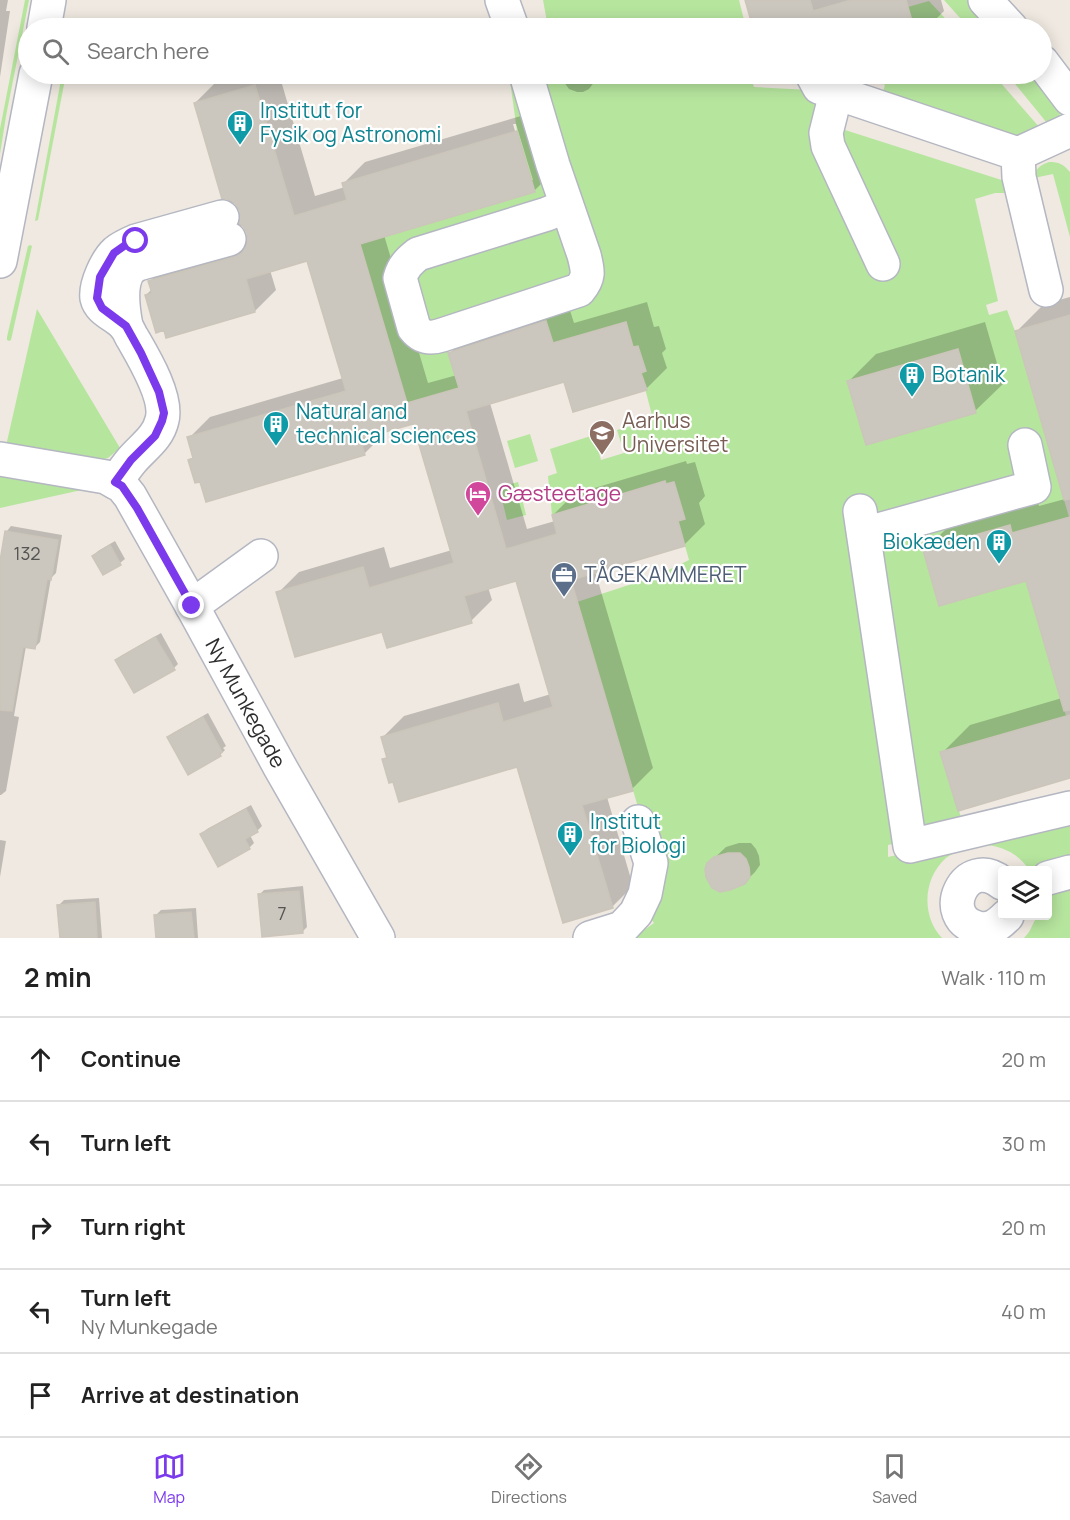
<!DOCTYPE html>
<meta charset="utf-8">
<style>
:root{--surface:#fff;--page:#f2f2f2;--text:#222;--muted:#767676;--line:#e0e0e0;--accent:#7c3aed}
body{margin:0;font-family:Manrope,sans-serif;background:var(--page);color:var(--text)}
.controls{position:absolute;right:18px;bottom:18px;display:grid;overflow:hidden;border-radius:6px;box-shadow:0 3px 15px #0003}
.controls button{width:54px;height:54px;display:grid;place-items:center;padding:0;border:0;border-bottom:2px solid var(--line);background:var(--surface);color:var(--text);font:30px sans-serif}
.stop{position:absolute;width:18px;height:18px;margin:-14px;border:4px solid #7c3aed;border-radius:50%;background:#fff}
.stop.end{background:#7c3aed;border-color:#fff;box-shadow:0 2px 6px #0008}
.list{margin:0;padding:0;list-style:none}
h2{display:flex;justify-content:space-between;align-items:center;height:78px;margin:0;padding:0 24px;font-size:26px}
h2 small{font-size:20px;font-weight:400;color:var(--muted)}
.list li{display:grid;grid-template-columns:39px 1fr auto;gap:18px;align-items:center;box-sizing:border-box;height:84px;padding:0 24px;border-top:2px solid var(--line)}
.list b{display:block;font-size:22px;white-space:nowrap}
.list p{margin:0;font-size:20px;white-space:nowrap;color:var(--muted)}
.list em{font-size:20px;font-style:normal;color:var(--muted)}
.icon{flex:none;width:33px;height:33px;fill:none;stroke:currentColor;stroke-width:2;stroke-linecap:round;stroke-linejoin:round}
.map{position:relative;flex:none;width:1070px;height:938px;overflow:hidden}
.search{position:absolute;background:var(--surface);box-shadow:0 3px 15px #0003;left:18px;right:18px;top:18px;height:66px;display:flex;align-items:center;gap:15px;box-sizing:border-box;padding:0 21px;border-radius:33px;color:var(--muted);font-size:22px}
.sheet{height:498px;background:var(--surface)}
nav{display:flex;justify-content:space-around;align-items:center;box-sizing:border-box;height:84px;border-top:2px solid var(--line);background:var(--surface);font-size:16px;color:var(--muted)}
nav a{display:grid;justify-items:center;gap:3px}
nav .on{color:var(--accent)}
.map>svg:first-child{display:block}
.green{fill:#b6e59e}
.shadow{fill:#0003;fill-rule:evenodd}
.building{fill:#cbc7bf;stroke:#cbc5ba;stroke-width:1.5}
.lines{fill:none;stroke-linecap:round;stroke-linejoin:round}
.minor-casing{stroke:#b4b7c1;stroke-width:36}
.minor{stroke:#fff;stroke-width:33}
.route{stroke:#7c3aed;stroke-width:8}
.labels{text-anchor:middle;stroke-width:4.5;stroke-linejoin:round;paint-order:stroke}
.number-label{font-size:18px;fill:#555452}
.culture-label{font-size:21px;fill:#0d838f;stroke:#fff;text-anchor:start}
.education-label{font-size:21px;fill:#785e54;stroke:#fff;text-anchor:start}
.hotel-label{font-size:21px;fill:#b23c85;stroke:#fff;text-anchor:start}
.service-label{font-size:21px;fill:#4e5e75;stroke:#fff;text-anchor:start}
.street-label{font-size:21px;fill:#2e2e2e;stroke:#fff}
</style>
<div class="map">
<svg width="1070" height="938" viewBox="0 0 1070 938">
<rect width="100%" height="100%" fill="#efe9e1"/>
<!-- green -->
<path class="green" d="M25,0H29L6,116L0,154V129Z
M543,0H739L746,28H529L547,22Z
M944,0H967L991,28H969Z
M929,1L954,28H914L908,7Z
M62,74H66L38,220L35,221Z
M509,74H749L754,87L810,90L820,110V122L1014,184L1016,193H995L975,199L998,301L986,305L989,315L1007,310L1015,331L1069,517L1012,533L1009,525L923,550L939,606L1026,581L1066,716L941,752L964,827L888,845V857L1070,816V857L1029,869C1023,862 1017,855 1008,851C996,845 985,844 972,847C962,850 954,852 946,858C923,878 921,916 942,938H633L654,923L644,909L638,807L577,602L656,576L689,560L678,521L685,518L674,482L666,484L665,482L552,515L548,476L557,473L550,449L594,435L601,460L624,453L617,430L653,419L641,373L645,371L638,346L633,347L625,322L553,343L545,320L448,349L459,388L407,403L360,244L535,192L517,131Z
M855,74H993L1040,128L1020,138L882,95L885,85L880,82Z
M1007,74H1030L1059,107L1060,114L1056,120L1047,123Z
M1049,162C1059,162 1063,164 1070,172V237L1053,174L1034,178C1035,169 1040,165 1049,162Z
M30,245L32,246L11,340L9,341L7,340V337L28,246Z
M37,309L120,448L108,458L93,461L6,446Z
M530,434L538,461L515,468L507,441Z
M0,474L86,489L0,508Z
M518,482L526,515L507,520L499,487Z
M1070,885V938H1024L1029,932L1037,916H1048V892Z"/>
<!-- shadow -->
<path class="shadow" d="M0,0H8L6,11H10L0,77Z
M746,0H941L944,11L927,28H820L819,24L803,28H754Z
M246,74H279L315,196L345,187L344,183L365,162L538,111L555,170L534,191L384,235L428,383L457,375L450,353L471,332L567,301L574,323L647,302L654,327L659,326L666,349L662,353L667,368L646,389L565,381L490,403L527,529L555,521L553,515L574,494L686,461L687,464L695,462L705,496L699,503L705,524L684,545L595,571L653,768L632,789L607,797L633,886L612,907L518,765L394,780L384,760L388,755L383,737L404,716L519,683L524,702L551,694L517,579L488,587L492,600L471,621L383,630L278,593L299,572L384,547L390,568L452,550L414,422L384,431L385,433L364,454L201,480L190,460L194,456L189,438L210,417L343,378L308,259L270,270L276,290L255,311L165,329L146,295L152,289L150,281L171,260L249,239L241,211L195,103L216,82ZM513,124H516L533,180H529Z
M564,74H598V77L589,89L583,92H577L569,89L564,82Z
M752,74H777L754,80Z
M1070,297V776L942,753L970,725L1062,698L1027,579L925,550L952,523L1037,499L1039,506L1065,499L1016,332L1044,304Z
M985,322L1003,384L975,411L849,381L876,354Z
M11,526L62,535L56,573L51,578L40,642L35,647L26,646L14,716L19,717L6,791L1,795H0V566L7,531Z
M115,541L125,559L120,563L104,573L93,556L98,551Z
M161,633L178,664L174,668L116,661L121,656Z
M208,713L226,746L223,748L225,750L220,755L169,738L173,733Z
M251,805L262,826L257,831L250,835L254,843L249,848L218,865L202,834L207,829Z
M0,840L6,841L0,877Z
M739,843H751L756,849L759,856L760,865L755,872L744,883L708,864L726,847Z
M303,886L307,927L302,932L259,895L264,890Z
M99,898L102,938H61L59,905L64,900Z
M196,908L198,938H158L156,915L161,910Z"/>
<!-- building -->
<path class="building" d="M745,0H810L813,11L851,0H906L914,28H753Z
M255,85L294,216L347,200L342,183L517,131L535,192L360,244L407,403L459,388L448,353L546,321L553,343L626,322L633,347L638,346L646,371L641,373L647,390L573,412L564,382L466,411L506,549L557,534L552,515L665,481L666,484L674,482L685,519L678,521L685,546L571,580L633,791L582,805L613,908L563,923L517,767L399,802L393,782L389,783L382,759L387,758L381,737L498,703L503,722L553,707L516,581L464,596L472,623L387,648L382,632L295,657L276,592L363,567L369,588L454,563L413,424L360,439L365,455L206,502L200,482L195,483L188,460L193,458L187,437L346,391L307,261L246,279L255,312L166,338L164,330L156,333L145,295L152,293L148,281L234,257L242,253L247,244V233L243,226L239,224L240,211L235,203L227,199H222L194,103Z
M1070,315V499L1064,500L1015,331Z
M958,349L976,413L866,445L847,381Z
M1070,517V710L1064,711L1026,581L939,606L923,550L1010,525L1012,533Z
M5,531L58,540L51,580L47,579L35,649L23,647L12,711L0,710V561Z
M110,545L121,565L103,575L92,556Z
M155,637L175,670L134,693L115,660Z
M1070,715V778L958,811L940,752Z
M203,717L222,752L219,753L221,756L188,775L167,737Z
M246,809L258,832L245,839L250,849L218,867L200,834Z
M728,853H740L746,859L749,867L750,877L745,884L730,890L720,892L712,888L706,877L705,869L707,863L714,857Z
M299,891L303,933L262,937L258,894Z
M95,902L97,938H60L57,905Z
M191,912L194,938H156L154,915Z"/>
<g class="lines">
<!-- minor casing -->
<g class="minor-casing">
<g id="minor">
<path d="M502,0L512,28"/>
<path d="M985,0L1011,28"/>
<path d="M44,28L49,0"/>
<path d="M1042,62L1070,99"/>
<path d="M526,74L553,165L584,255C588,271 590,277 579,290L442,335C430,339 422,338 414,328L400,278C403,267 409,261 418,254L547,214L566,206"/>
<path d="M812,74L819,87L1018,154L1070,130"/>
<path d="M836,93L826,133L828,146L883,264"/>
<path d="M1018,154L1019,177L1046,290"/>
<path d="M0,261L36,74"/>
<path d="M126,326C123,310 119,283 130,269C132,267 135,266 138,264L229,239"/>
<path id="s1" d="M0,459L106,477L122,486L130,496L192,606L280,767L378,938"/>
<path d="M115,482C121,475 126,467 132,460C143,447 158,438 162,420C168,398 144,358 133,339C130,335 129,330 126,327C119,316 100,312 97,298C95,285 107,260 116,252C122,247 129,244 136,241L222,217"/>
<path d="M860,511L910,846L1070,808"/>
<path d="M864,534L1034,487L1025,445"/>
<path d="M192,606L261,556"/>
<path d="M1048,878L1070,872"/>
<path d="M1002,883C965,853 936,918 978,928C991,931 999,924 1007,916"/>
<path d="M590,938L622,928L636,913L645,894L651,863L638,822"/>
</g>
</g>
<!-- minor -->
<use href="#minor" class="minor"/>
</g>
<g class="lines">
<!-- route -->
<path class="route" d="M136,241L124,246L114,253L100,277L97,298L102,308L126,326L141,353L159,392L164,413L162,421L155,436L131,460L115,482L122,486L137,508L192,606"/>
</g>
<!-- icons -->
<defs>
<g id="building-pin" transform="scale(1.35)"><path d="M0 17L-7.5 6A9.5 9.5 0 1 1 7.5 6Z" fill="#0f9aa8" stroke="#fff"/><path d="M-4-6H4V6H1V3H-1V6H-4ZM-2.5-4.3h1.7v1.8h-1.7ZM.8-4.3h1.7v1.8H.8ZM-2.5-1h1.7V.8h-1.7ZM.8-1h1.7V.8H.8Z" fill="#fff"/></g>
<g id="university-pin" transform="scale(1.35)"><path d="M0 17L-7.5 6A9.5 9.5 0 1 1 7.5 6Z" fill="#8d6e63" stroke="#fff"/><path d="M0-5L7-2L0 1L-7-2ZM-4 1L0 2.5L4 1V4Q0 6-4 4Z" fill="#fff"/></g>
<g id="hotel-pin" transform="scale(1.35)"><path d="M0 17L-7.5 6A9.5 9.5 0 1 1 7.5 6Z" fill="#d1479c" stroke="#fff"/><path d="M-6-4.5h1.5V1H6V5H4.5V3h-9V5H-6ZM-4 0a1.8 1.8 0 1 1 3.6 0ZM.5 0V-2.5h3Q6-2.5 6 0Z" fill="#fff"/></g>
<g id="office-pin" transform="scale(1.35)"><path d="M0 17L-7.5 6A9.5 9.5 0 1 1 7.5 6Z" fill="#5c6f8a" stroke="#fff"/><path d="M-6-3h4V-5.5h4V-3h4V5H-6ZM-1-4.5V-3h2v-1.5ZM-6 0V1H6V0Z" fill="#fff"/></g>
</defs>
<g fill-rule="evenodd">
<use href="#building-pin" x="240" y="123"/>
<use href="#building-pin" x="912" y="375"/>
<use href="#building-pin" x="276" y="424"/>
<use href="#university-pin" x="602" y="433"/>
<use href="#hotel-pin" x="478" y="494"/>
<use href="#building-pin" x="999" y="542"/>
<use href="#office-pin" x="564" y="575"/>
<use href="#building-pin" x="570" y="834"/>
</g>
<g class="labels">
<!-- number labels -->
<g class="number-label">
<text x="27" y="560">132</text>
<text x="282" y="920">7</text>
</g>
<!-- culture labels -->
<g class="culture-label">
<text x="260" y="118">Institut for<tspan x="260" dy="24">Fysik og Astronomi</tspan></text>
<text x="932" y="382">Botanik</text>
<text x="296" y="419">Natural and<tspan x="296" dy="24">technical sciences</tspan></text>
<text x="980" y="549" text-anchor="end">Biokæden</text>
<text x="590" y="829">Institut<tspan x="590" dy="24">for Biologi</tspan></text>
</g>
<!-- education labels -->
<g class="education-label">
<text x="622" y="428">Aarhus<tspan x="622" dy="24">Universitet</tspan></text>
</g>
<!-- hotel labels -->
<g class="hotel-label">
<text x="498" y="501">Gæsteetage</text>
</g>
<!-- service labels -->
<g class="service-label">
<text x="584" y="582">TÅGEKAMMERET</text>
</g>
<!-- street labels -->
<g class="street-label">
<text dy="7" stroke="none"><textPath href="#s1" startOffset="376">Ny Munkegade</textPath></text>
</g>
</g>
</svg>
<div class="controls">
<button><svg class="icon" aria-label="layers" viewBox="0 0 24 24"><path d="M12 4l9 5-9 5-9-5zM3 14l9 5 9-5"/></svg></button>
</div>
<div class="stop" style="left:136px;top:241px"></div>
<div class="stop end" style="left:192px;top:606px"></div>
<div class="search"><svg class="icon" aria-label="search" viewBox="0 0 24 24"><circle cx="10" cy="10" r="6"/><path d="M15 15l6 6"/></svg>Search here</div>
</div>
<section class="sheet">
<h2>2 min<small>Walk · 110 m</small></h2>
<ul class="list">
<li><svg class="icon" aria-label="ahead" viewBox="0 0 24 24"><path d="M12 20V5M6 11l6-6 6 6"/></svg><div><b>Continue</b></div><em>20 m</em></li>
<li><svg class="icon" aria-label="left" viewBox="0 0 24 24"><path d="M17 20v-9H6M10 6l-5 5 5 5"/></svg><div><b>Turn left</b></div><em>30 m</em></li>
<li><svg class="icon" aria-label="right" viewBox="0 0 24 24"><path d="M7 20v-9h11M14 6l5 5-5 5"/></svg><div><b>Turn right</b></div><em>20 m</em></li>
<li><svg class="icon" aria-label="left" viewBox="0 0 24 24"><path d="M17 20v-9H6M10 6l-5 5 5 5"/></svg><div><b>Turn left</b><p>Ny Munkegade</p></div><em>40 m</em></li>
<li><svg class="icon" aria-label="arrive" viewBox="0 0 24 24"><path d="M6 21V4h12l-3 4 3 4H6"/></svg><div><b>Arrive at destination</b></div></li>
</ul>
</section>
<nav>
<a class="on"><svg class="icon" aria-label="map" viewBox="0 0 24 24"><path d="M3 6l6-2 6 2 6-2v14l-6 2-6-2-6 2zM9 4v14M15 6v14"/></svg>Map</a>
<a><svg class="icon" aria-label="directions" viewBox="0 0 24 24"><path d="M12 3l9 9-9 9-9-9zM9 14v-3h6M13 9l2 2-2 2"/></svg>Directions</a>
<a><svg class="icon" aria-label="saved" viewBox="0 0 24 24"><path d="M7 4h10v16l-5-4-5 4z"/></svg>Saved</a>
</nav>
